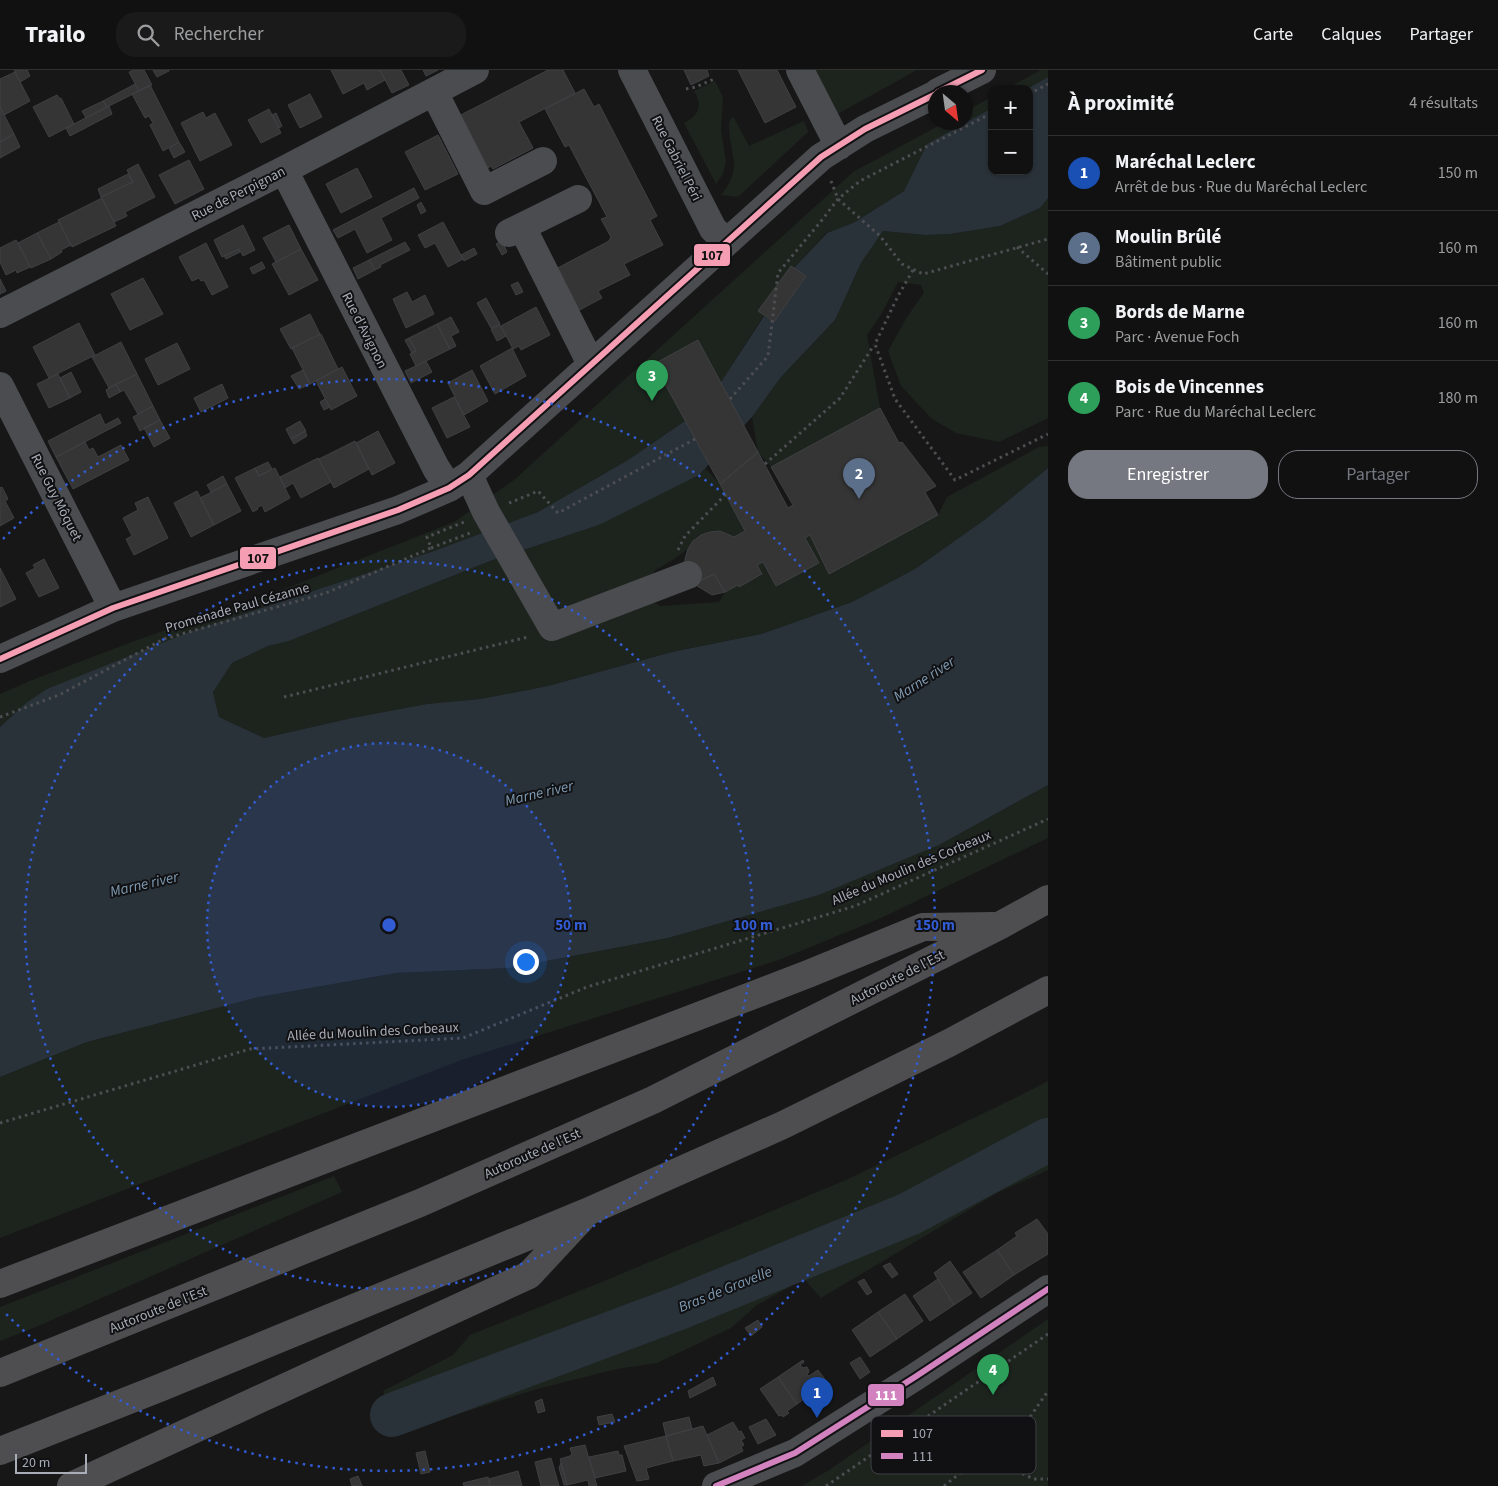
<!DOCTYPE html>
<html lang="fr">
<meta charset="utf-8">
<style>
:root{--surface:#111;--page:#1a1a1a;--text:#f1f3f6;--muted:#9c9d9f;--line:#303131;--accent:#757880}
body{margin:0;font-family:"Source Sans 3",sans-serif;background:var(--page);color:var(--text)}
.controls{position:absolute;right:15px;top:15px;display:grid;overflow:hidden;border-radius:10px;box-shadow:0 1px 4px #0004}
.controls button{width:45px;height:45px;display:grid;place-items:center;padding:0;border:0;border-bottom:1px solid var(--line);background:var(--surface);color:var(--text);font:25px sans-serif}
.compass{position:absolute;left:928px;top:15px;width:45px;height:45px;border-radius:50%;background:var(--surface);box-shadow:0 1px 4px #0004;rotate:151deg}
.scale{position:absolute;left:15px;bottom:12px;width:72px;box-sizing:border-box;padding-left:5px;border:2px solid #a8adb8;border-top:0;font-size:14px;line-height:18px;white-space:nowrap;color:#a8adb8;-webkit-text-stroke:4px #111113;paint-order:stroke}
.you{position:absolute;left:525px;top:891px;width:18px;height:18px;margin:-12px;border:4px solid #fff;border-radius:50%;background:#1a73e8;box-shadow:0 0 0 8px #1a73e833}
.badge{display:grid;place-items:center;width:32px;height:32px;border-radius:50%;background:var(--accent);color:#fff;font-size:16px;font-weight:700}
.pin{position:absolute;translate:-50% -41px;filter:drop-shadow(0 1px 2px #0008)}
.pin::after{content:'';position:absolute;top:26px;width:18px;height:15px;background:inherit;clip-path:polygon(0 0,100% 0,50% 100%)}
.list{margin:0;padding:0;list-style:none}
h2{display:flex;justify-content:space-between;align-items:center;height:65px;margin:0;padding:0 20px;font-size:21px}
h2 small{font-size:16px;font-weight:400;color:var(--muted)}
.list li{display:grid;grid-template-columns:32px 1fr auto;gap:15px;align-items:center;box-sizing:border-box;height:75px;padding:0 20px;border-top:1px solid var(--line)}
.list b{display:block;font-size:19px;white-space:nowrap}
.list p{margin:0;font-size:16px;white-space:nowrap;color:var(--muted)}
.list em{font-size:16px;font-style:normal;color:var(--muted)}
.actions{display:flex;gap:10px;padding:15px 20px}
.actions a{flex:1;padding:11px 0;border:1px solid var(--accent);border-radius:20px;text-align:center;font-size:18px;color:var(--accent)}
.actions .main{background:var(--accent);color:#fff}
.icon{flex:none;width:28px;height:28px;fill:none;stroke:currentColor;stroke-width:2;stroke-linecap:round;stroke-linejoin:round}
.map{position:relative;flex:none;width:1048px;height:1416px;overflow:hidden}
header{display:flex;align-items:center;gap:30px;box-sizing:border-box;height:70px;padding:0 25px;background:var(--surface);border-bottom:1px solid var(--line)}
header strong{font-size:24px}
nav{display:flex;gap:28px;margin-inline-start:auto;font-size:18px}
.search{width:350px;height:45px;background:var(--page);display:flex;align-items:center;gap:12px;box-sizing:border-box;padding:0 18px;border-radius:20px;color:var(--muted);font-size:19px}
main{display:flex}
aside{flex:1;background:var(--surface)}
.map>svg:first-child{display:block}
.green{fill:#1d241e}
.water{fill:#2a3239}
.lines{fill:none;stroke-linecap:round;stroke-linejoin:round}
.river{stroke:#2a3239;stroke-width:44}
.building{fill:#353536;stroke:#3f4043}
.path{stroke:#4d4e52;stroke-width:3;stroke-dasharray:2.5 4;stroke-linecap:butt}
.minor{stroke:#4b4c50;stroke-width:28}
.highway{stroke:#4e4e51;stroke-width:28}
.bus-1-casing{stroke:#111113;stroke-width:10}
.bus-2-casing{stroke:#111113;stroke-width:10}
.bus-1{stroke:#f59eb3;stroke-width:6}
.bus-2{stroke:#d282be;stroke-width:6}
.ring{fill:none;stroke:#325cd3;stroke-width:2.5;stroke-dasharray:2.5 5}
.labels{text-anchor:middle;stroke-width:4;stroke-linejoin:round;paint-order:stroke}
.street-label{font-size:14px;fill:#a8adb8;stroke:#111113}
.water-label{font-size:15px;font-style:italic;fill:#7f9bb3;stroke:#111113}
.key{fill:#111113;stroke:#3e4045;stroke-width:1}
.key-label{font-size:14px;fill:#a8adb8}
.centre{fill:#325cd3;stroke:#111113;stroke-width:2.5}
.ring-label{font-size:15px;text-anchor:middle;font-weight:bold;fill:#325cd3;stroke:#111113;stroke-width:4;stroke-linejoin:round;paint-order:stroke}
.line-badge{stroke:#111113;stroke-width:2}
.badge-label{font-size:14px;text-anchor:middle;font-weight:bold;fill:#fff}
.pale-badge-label{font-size:14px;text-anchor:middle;font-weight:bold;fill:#111}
</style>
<header>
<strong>Trailo</strong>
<div class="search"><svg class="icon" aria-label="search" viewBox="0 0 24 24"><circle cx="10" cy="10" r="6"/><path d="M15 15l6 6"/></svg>Rechercher</div>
<nav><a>Carte</a><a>Calques</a><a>Partager</a></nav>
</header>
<main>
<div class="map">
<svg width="1048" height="1416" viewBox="0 0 1048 1416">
<rect width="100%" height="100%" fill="#171717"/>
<!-- green -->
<path class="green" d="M813,0H917L834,46Z
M1041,0H1048V7L1027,19H1006Z
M715,11L723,27L721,61L726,91L723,104L716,114L684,53C699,46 703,35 694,21Z
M992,27V38L927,74L904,121L855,152L826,163L794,198L721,312L685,351L628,390L538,442L434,481L192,561L26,633L0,657V624L32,610L137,570L292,516L454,452L514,410L853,102L944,53L966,52V41Z
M732,47L734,48L749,76L804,51L808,62L738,127L721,125C728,117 733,108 734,97C735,85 724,55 732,47Z
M1048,128V348L999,372L956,363L932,349L901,316L888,281L907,247L924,223L921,215L898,212L882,243L867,265L880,338L771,397L758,382L752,347L781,307L835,250L861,193L883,161L926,165L950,164L1000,156L1040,138Z
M1048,376V398L987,448L915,499L852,532L761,564L672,582L548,616L480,629L427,634L352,648L264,668L219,647L213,621L232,593L268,576L289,571L490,491L599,455L699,405L705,398L720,414L745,461L734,467C722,459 706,459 694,470C692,473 690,477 687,479C678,488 665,494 654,501L652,531L660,536L719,532L725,522L738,515L739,517L762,505L757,495L763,492L819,493L805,468L810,465L829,503L938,445L947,427L1039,377Z
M1048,715V768L881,848L779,890L464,989L0,1168V1007L87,972L259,927L396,903L509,898L668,868L819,825L939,775Z
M1048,1011V1100L997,1123L821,1228L804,1209L757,1235L731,1258L657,1293L617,1299L537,1319L399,1363L383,1321L453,1285L470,1265L604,1211L846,1110L1019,1026Z
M334,1106L342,1122L36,1257L0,1271V1237Z
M1048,1249V1416H802L829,1400Z"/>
<!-- water -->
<path class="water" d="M1048,7V128L1040,138L1000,156L950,164L926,165L883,161L861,193L835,250L781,307L752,347L699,405L599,455L490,491L289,571L268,576L232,593L213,622L219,647L264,668L352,648L427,634L480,629L548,616L672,582L761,564L852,532L915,499L987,448L1048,398V715L939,775L819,825L668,868L509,898L396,903L259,927L87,972L0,1007V657L26,633L47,619L192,561L434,481L538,442L628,390L685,351L721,312L764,246L774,252L806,206L794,198L827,163L855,152L904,121L927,74L992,38V101H1029V19H1027Z"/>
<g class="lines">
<!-- river -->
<path class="river" d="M392,1345L679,1238L909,1144L1048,1070"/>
</g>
<!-- building -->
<path class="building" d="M14,0H27L30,6L20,12Z
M134,0H144L152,15L139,21L129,2Z
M153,0H169V1L157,7Z
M331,0H380L385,10L367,20L364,13L343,24Z
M380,0H401L409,15L392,23Z
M423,0H438L426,6Z
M548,0H563L575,23L519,52L533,78L493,99L491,96L488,98L455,48Z
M684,0H707L709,6L691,15Z
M738,0H777L796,37L765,53Z
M15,2L30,31L4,45L0,37V9Z
M135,14L139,21L107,37L103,31Z
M150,15L179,72L163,81L150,55L153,53L149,46L145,48L132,24Z
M584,19L594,37L599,34L657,146L650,150L663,175L624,194L630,205L598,221L602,228L572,244L550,202L609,171L611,167L601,149L607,147L569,75L565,77L545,39Z
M310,24L322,47L300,58L288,35Z
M57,25L60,29L61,28L74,54L49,67L33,37Z
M103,31L107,37L86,48L82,41Z
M109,36L112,44L70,66L66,58Z
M0,37L14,64L0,72Z
M269,39L281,63L261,73L248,50Z
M203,42L206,48L215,43L232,75L200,91L181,53Z
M276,43L282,56L279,58L272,45Z
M14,64L20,77L0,88V72Z
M438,65L458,104L425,120L405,82Z
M179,72L185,82L174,88L169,78Z
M189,90L204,119L175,134L159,105Z
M138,94L155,127L125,142L127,146L114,152L101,127L133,112L127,100Z
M357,98L372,127L341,143L326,114Z
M128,104L133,112L101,127L98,119Z
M414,118L419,128L381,148L392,170L367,183L355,159L338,168L333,160Z
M102,128L116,156L72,177L58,150Z
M421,132L426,141L421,144L417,135Z
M59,152L71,175L61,180L62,182L51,189L37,163Z
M443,152L463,189L448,197L435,173L425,178L418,165Z
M243,155L255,180L243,186L239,179L222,187L214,170Z
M289,155L301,179L276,192L263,168Z
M37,163L51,189L31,198L18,173Z
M16,170L30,197L17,203L16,200L6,205L0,192V178Z
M502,171L507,182L502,185L496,174Z
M405,172L410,180L380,195L381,197L375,200L369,190Z
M206,173L228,217L212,225L204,210L201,211L199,208L192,211L179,187Z
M474,178L477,184L464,191L461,185Z
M239,179L240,182L226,189L224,186Z
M301,179L318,210L289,225L272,194Z
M369,190L375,200L358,209L353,198Z
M262,192L265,198L253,204L250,198Z
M791,196L806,206L774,252L758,241Z
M143,208L163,244L130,260L111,224Z
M0,209L6,221L0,224Z
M518,212L523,222L516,225L511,215Z
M407,222L412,232L425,225L434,244L406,258L393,229Z
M486,228L500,254L491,258L477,233Z
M536,237L550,265L521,280L519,276L513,279L501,256Z
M310,244L320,264L291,279L280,259Z
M451,247L459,262L451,266L456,276L450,279L437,254Z
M79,253L95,285L49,308L33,277Z
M437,254L450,279L416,296L410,284L416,281L409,268Z
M500,255L506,266L497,271L491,259Z
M321,264L338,299L310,314L292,278Z
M409,268L416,281L412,283L405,270Z
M698,270L758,382L720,414L654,294Z
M121,272L137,304L109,318L92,287Z
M177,273L190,299L158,315L145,289Z
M512,278L526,306L495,324L480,296Z
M426,291L432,302L411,313L405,301Z
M342,297L357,326L331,340L316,311Z
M303,300L310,314L299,319L291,306Z
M472,300L488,331L464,345L448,313Z
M71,302L81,322L70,328L60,308Z
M58,304L70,328L49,338L37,314Z
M137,304L153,336L138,344L124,320L120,322L116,314Z
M116,314L120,322L109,328L106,320Z
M222,314L228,328L201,342L194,328Z
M454,327L470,357L447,368L432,338Z
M325,329L330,337L324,340L320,332Z
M153,336L160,350L140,361L133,347Z
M880,338L899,373L902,372L936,416L925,422L938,445L829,504L810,465L805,468L819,493L776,516L763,492L757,495L762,504L739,517L738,515L725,522L714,504L694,514L685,498V489L688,479L693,471L701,465L710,462L720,461L734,467L745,461L720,414L758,382L788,438L793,435L771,397Z
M100,344L105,355L118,348L121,353L56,387L48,371Z
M160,350L170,368L154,377L144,358Z
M300,351L306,361L291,369L286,359Z
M305,361L307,366L294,374L291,369Z
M378,361L395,393L372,405L356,373Z
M355,371L369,399L334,418L319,389Z
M85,372L89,380L93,378L98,387L121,375L129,390L73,419L56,387Z
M318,388L331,412L301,428L293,413L285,418L280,407Z
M268,392L272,399L259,406L255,398Z
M255,398L259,406L275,398L290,428L265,442L262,435L257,438L258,439L253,442L235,408Z
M223,406L227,414L211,422L207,415Z
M227,414L241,441L214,455L200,428Z
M2,417L8,429L5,431L14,448L0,456V418Z
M197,421L214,455L191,467L174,433Z
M148,427L168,468L134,485L126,469L132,466L123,448L138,440L135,433Z
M44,489L59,518L39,527L26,503L35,498L33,495Z
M0,498L16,529L0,537Z
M714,504L725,522L712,525L694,514Z
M1037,1149L1048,1164V1184L1014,1205L997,1180L1017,1166L1015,1163Z
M997,1180L1014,1205L981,1228L963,1202Z
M950,1191L972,1223L954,1235L934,1203Z
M890,1193L898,1204L892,1208L883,1196Z
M864,1209L872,1222L867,1225L858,1212Z
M938,1209L954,1235L930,1251L913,1226Z
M905,1224L923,1251L897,1269L878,1242Z
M878,1242L897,1269L870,1287L852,1260Z
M758,1250L762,1257L751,1266L745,1258Z
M860,1287L870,1302L860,1309L850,1293Z
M803,1290L804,1292L800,1295L803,1298L807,1297L809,1301L807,1305L809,1306L818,1300L827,1312L797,1334L778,1307Z
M713,1307L716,1315L690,1328L688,1321Z
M778,1307L797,1334L787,1341L789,1343L783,1347L782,1345L779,1346L760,1319Z
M542,1329L545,1341L538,1343L535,1332Z
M612,1344L615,1352L599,1355L597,1347Z
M689,1347L692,1359L666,1366L663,1353Z
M766,1349L776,1365L758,1374L749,1357Z
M733,1352L739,1362L741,1361L745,1368L741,1370L744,1375L741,1377L743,1381L719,1393L707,1365Z
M703,1356L719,1393L704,1396L701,1385L673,1391L666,1366Z
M666,1366L673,1391L646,1398L649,1409L637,1411L624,1376Z
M585,1375L597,1416H589L588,1410L567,1415L560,1389L570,1386L572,1384L570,1378Z
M425,1381L430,1402L421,1404L416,1383Z
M618,1381L619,1385H622L626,1401L595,1408L589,1387Z
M551,1388L559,1416H541L535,1392Z
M561,1393L567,1415H564L559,1398Z
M518,1401L522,1416H490L489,1409Z
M358,1406L362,1416H352L350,1409Z
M488,1407L490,1416H464L463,1413Z"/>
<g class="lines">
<!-- path -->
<path class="path" d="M686,19L696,17L714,9
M1029,24L1048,14
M831,111L838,129L880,166L902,194L923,204L1048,169
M1017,177L1048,204
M913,200L898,226L875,274L895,329L955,410L1048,364
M730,329L768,286L778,203L822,150L838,129L860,111L992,43
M765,394L840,328L874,275
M509,433L538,421L558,443L695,369
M431,478L470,463
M678,480L685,466L726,424
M284,627L528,567
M0,647L59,625L164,569L326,523L431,478L427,467L464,452
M0,1053L250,979L463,968L587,917L855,836L1048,749
M1030,1347L1020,1392L1021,1403L1034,1409H1048
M826,1416L1048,1264
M944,1416L1030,1347L1048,1321"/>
<!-- minor -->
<path class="minor" d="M632,0L713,159L727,172
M800,0L839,76
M434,22L484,121L543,91
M938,22L982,0
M284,100L436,398L449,418
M522,157L591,294
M509,163L578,129
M0,244L284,100L475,0
M0,316L113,538
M469,405L486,442L552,557L688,505
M0,589L113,538L398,440L449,418L469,405L821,87L865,59L936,24
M716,1416L795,1383L915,1307L1048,1219"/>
<!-- highway -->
<path class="highway" d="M0,1214L808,904L923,857L993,856
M0,1303L420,1133L653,1030L999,856L1048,829
M0,1381L162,1317L587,1142L783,1055L949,973L1048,920
M71,1416L529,1205L581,1149"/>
<!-- bus-1 casing -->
<g class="bus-1-casing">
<path id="bus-1" d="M938,22L982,0
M0,589L113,538L398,440L449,418L469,405L821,87L865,59L936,24"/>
</g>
<!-- bus-2 casing -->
<g class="bus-2-casing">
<path id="bus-2" d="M716,1416L795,1383L915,1307L1048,1219"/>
</g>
<!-- bus-1 -->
<use href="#bus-1" class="bus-1"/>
<!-- bus-2 -->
<use href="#bus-2" class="bus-2"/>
</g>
<!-- distance rings -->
<circle cx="389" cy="855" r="182" fill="#325cd3" fill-opacity=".12"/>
<g class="ring">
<circle cx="389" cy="855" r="182"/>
<circle cx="389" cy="855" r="364"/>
<path d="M3 469A546 546 0 1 1 3 1241"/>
</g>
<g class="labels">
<!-- street labels -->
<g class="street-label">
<text transform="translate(677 88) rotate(63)" y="5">Rue Gabriel Péri</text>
<text transform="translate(238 123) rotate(-27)" y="5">Rue de Perpignan</text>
<text transform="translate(365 260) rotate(63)" y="5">Rue d'Avignon</text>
<text transform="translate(57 427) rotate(63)" y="5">Rue Guy Môquet</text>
<text transform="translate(237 537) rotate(-16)" y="5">Promenade Paul Cézanne</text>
<text transform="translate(911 797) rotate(-23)" y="5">Allée du Moulin des Corbeaux</text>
<text transform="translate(897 907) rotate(-27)" y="5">Autoroute de l’Est</text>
<text transform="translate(373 961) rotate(-3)" y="5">Allée du Moulin des Corbeaux</text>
<text transform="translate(532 1083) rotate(-24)" y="5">Autoroute de l’Est</text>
<text transform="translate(158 1239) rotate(-22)" y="5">Autoroute de l’Est</text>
</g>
<!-- water labels -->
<g class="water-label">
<text transform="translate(924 609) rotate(-33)" y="5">Marne river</text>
<text transform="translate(539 723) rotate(-13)" y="5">Marne river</text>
<text transform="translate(144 814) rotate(-13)" y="5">Marne river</text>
<text transform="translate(725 1219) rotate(-22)" y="5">Bras de Gravelle</text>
</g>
</g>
<!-- legend -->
<rect x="871" y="1346" width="165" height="58" rx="8" class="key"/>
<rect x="881" y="1360" width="22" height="7" fill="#f59eb3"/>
<rect x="881" y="1383" width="22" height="6" fill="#d282be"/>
<g class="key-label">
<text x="912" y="1368">107</text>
<text x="912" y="1391">111</text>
</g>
<circle cx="389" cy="855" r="8" class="centre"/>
<g class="ring-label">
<text x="571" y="860">50 m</text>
<text x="753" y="860">100 m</text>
<text x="935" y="860">150 m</text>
</g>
<g class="line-badge">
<rect x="693" y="173" width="38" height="24" rx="5" fill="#f59eb3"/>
<rect x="239" y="476" width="38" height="24" rx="5" fill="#f59eb3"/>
<rect x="867" y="1313" width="38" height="24" rx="5" fill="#d282be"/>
</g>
<g class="badge-label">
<text x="886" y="1330">111</text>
</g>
<g class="pale-badge-label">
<text x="712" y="190">107</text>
<text x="258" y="493">107</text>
</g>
</svg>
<div class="controls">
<button>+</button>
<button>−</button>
</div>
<svg class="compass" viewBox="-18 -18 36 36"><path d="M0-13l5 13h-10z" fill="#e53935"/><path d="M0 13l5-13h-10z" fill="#9c9d9f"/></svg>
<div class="scale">20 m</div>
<div class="you"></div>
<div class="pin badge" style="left:817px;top:1348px;background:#1a4fb4">1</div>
<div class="pin badge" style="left:859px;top:429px;background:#5c6f8a">2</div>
<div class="pin badge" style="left:652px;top:331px;background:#2e9e5b">3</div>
<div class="pin badge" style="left:993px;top:1325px;background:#2e9e5b">4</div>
</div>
<aside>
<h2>À proximité<small>4 résultats</small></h2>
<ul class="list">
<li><span class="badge" style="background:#1a4fb4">1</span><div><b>Maréchal Leclerc</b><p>Arrêt de bus · Rue du Maréchal Leclerc</p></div><em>150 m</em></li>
<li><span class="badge" style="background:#5c6f8a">2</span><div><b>Moulin Brûlé</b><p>Bâtiment public</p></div><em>160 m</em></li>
<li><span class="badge" style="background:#2e9e5b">3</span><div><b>Bords de Marne</b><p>Parc · Avenue Foch</p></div><em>160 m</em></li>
<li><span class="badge" style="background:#2e9e5b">4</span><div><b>Bois de Vincennes</b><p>Parc · Rue du Maréchal Leclerc</p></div><em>180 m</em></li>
</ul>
<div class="actions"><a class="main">Enregistrer</a><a>Partager</a></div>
</aside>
</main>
